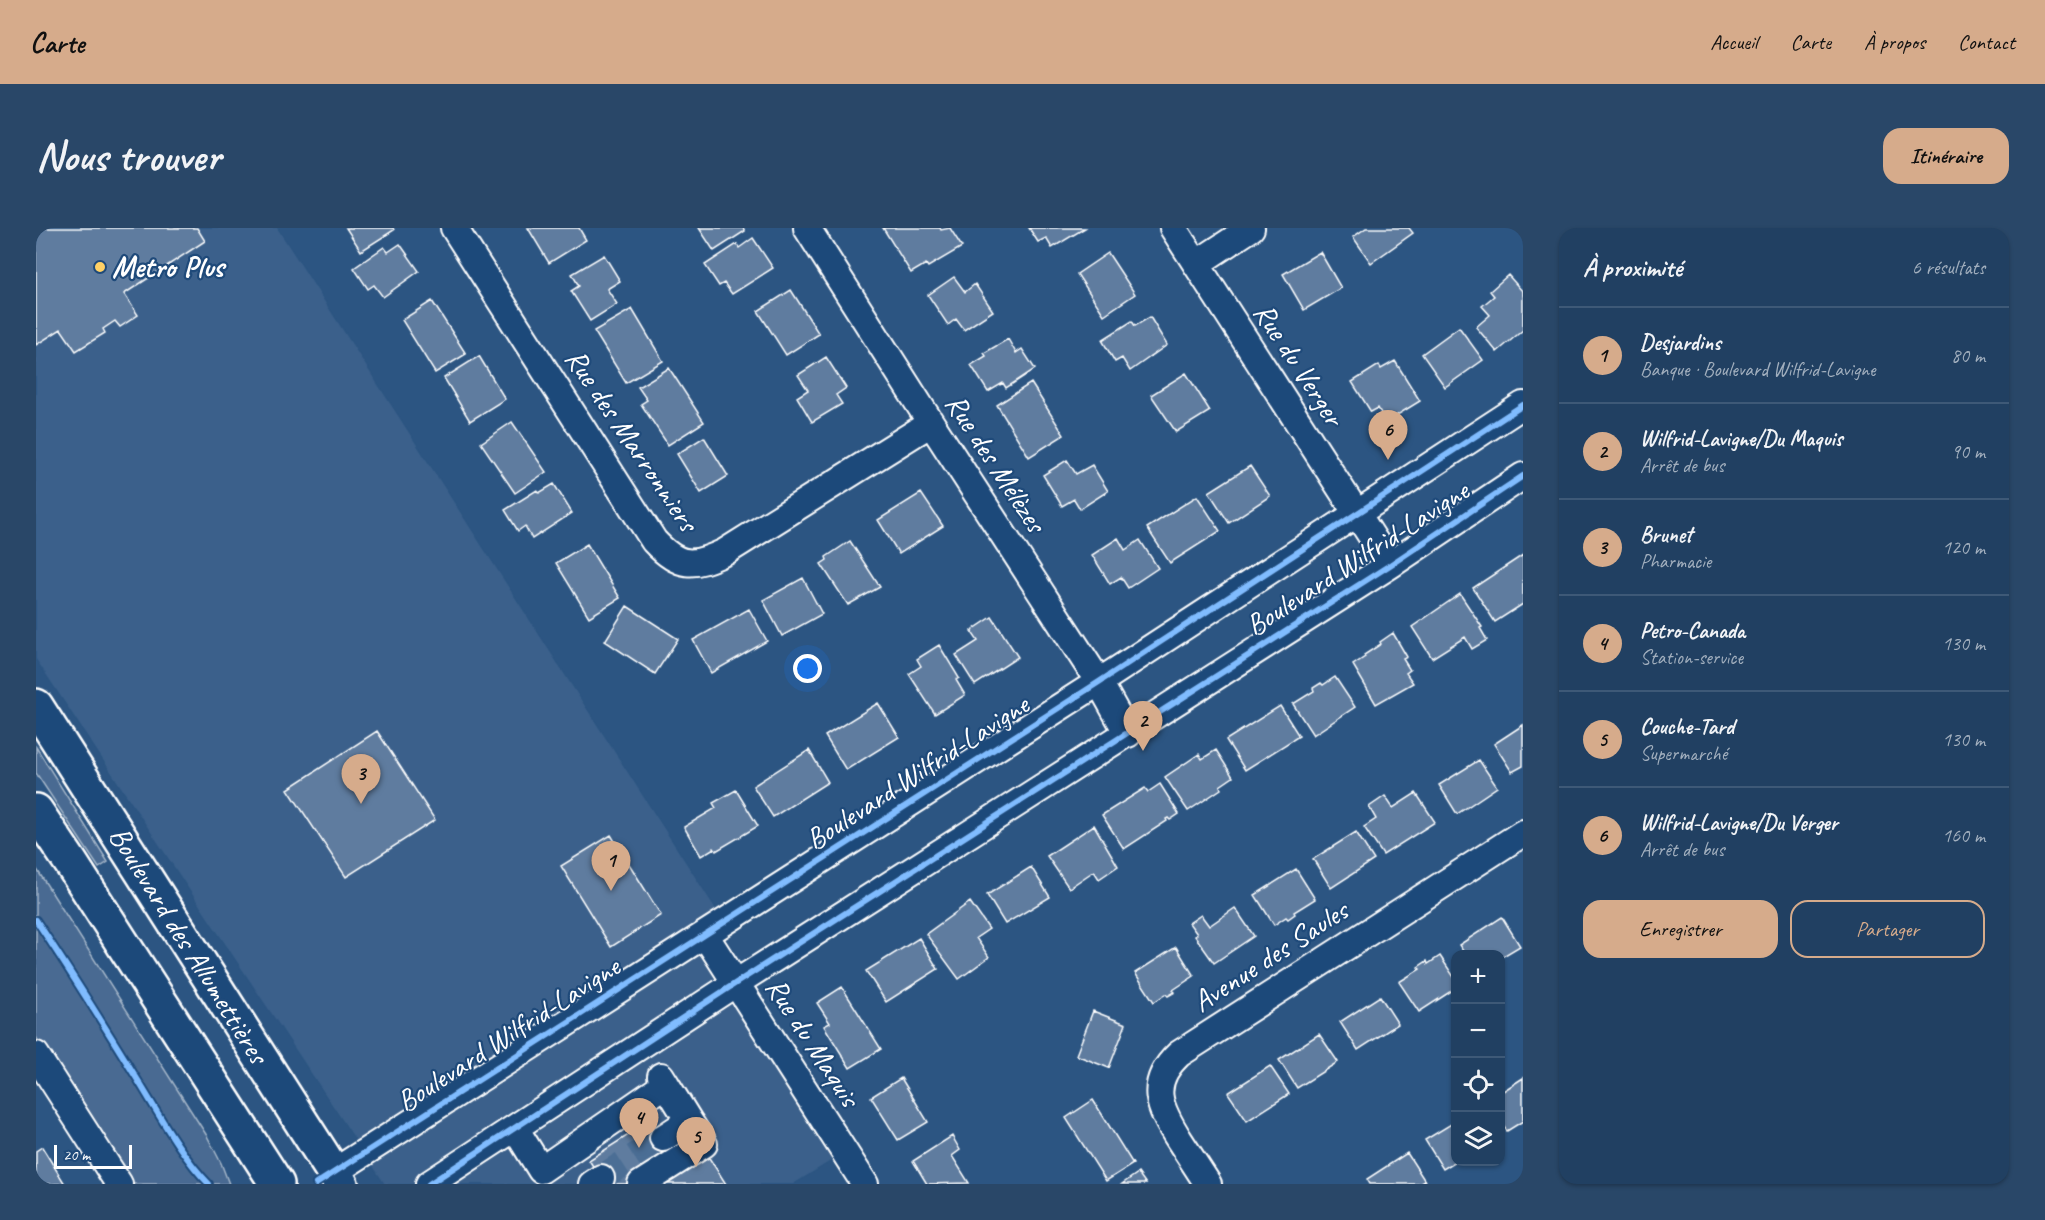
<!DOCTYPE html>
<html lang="fr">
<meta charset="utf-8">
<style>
:root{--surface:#214062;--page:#294768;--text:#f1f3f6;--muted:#a2afbe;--line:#3e5977;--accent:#d6ab8b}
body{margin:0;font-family:Caveat,sans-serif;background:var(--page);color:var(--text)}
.controls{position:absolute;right:18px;bottom:18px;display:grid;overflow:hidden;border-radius:12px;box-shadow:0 2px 4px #0004}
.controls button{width:54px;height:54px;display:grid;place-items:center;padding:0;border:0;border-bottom:2px solid var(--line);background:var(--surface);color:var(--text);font:30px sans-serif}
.scale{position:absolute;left:18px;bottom:15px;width:78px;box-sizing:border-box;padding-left:6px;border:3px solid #fff;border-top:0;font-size:16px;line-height:21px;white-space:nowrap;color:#fff;-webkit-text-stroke:4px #1f4a7a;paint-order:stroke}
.you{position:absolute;left:772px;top:441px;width:21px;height:21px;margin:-15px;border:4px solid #fff;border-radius:50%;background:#1a73e8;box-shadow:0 0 0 9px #1a73e833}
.badge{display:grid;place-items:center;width:39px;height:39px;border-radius:50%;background:var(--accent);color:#111;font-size:20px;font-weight:700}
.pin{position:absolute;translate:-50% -50px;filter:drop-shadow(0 2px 3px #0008)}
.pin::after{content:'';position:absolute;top:32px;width:21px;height:18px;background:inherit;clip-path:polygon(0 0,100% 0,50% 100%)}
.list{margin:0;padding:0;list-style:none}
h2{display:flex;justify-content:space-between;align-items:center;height:78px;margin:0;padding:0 24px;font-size:26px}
h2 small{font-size:20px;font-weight:400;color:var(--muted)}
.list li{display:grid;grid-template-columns:39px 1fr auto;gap:18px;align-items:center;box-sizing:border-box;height:96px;padding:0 24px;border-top:2px solid var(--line)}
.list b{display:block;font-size:22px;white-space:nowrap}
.list p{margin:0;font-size:20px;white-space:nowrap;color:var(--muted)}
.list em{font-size:20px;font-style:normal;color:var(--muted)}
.actions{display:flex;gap:12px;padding:18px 24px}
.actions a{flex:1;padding:14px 0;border:2px solid var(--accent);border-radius:18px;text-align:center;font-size:21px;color:var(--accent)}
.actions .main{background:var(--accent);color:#111}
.icon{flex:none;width:33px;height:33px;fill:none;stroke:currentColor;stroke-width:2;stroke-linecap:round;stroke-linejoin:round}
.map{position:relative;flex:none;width:1487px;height:956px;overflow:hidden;border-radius:18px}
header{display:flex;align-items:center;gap:36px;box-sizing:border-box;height:84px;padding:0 30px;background:var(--accent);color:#111}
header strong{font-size:28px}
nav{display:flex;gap:33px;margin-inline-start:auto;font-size:21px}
.intro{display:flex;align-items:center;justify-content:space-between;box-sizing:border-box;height:144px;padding:0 36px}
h1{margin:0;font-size:42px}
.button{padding:15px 27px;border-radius:18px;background:var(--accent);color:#111;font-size:21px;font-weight:700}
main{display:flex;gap:36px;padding:0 36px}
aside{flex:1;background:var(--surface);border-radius:18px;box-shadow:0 2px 4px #0004}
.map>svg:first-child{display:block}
.built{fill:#3b618b}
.green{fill:#486b92;stroke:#a4b5c8;stroke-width:1.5}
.building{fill:#5e7c9f;stroke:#fff;stroke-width:1.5}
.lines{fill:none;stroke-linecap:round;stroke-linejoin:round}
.minor-tunnel{stroke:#4c6e95;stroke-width:26;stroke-dasharray:26 13;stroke-linecap:butt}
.minor-casing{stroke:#fff;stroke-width:30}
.highway-casing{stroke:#fff;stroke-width:38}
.minor{stroke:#1f4a7a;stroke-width:26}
.highway{stroke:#1f4a7a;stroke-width:33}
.cycleway-casing{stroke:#1f4a7a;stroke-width:10}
.cycleway{stroke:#80bcff;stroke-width:6}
.poi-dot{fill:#ffd166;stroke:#1f4a7a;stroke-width:2}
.labels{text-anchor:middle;stroke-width:4.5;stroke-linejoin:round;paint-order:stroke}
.poi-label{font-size:30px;font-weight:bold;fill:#fff;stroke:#1f4a7a;text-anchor:start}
.street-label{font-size:30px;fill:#fff;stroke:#1f4a7a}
</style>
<header>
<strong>Carte</strong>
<nav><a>Accueil</a><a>Carte</a><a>À propos</a><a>Contact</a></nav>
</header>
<div class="intro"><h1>Nous trouver</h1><a class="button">Itinéraire</a></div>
<main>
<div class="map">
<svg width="1487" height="956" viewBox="0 0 1487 956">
<rect width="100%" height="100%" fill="#2c5582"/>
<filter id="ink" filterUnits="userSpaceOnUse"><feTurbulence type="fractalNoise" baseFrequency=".0167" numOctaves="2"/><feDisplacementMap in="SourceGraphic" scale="12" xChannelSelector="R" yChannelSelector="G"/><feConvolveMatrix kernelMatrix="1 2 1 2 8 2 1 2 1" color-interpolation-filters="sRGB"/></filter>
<g filter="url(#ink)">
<!-- built -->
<path class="built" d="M0,0H241L688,694L670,707L809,924L757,956H349L0,431Z"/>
<!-- green -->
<path class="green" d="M0,519L72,634L63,640L0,545Z
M0,640L171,908L185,935L193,956H93L0,809Z"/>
<!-- building -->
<path class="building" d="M0,0H161L169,13L88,66L102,87L84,99L79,93L67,101L69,105L40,123L25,101L0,117Z
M310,0H357L358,2L325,23Z
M492,0H543L550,12L513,35Z
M663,0H707L709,3L678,23Z
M847,0H904L905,2L914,0L926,19L892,39L890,36L875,45Z
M993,0H1049L1016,20L1010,10L1002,14Z
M1330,0H1373L1377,5L1335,35L1317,9Z
M717,10L737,40L696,66L688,55L683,58L669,37L701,16L703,20Z
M364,16L383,43L347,69L338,57L332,61L318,40L348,19L352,24Z
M1284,24L1305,60L1268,82L1247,46Z
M1072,25L1099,66L1068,87L1041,46Z
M568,27L584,53L571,61L581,76L554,93L535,63L543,58L536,46Z
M1472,47L1487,64V102L1461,124L1440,99L1454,87L1446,78L1458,68L1454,63Z
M918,49L929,64L939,56L957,83L928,102L920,91L912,97L892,67Z
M755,62L783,106L750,127L722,83Z
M396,73L430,126L399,145L366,92Z
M596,81L627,133L590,155L558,103Z
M1114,89L1131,117L1094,143L1086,130L1079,134L1066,112L1096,93L1099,98Z
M1423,99L1447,132L1409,159L1386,126Z
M972,111L980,125L986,121L999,141L970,160L967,155L952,164L935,137L950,128L948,125Z
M443,128L469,171L434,193L408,150Z
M790,129L810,160L800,167L806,176L776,194L761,169L772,162L762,147Z
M1359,133L1384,173L1350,194L1342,180L1335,184L1316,154L1343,137L1345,141Z
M633,140L668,194L632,217L605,176L611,172L602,159Z
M1150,145L1174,183L1140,204L1115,167Z
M995,155L1028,207L993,229L961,177Z
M476,194L510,244L479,265L445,215Z
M668,209L692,248L665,265L641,226Z
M1031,232L1040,246L1056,237L1072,263L1044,281L1038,271L1026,278L1007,247Z
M1214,238L1234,268L1193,295L1173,264Z
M518,256L536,285L496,311L489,298L482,303L469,282L501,262L503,265Z
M885,265L907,298L863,326L842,292Z
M1161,268L1184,303L1134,335L1111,300Z
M1082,310L1089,322L1104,312L1122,340L1092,360L1085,349L1074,356L1056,327Z
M814,313L844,359L812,377L785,336L791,332L790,329Z
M551,316L584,370L553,389L520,335Z
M1487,327V376L1459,394L1437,360Z
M767,350L786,386L746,408L727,372Z
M1424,366L1446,399L1444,400L1451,412L1436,421L1429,409L1396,430L1376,399Z
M591,378L642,411L619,446L569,413Z
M713,381L731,413L675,445L657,412Z
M956,389L982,429L939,457L920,427L942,413L935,403Z
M1357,405L1371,429L1367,431L1374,442L1370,445L1377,455L1340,476L1317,437L1329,429L1328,427L1345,416L1344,414Z
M903,417L923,450L920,452L929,467L899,486L873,446L885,438L881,431Z
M1299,449L1319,479L1277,507L1257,476L1278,463L1277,460L1285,455L1287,457Z
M842,475L863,509L810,542L789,508Z
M1244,478L1263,508L1209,542L1190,512Z
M1487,497V538L1476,544L1458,516Z
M341,503L399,592L310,649L252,561Z
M773,522L792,554L737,589L717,558Z
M1180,522L1197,549L1184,558L1185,561L1152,583L1129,549L1163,526L1166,531Z
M1443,532L1461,559L1421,586L1403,557Z
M1124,556L1143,586L1134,592L1132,590L1130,591L1131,593L1088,621L1066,587L1109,560L1112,564Z
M700,562L722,598L680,623L678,620L665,628L648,599L680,580L677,575Z
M1380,565L1399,594L1347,627L1328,599L1340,591L1333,579L1349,568L1357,580Z
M1058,597L1082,638L1063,651L1058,643L1033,660L1011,628Z
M1320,604L1338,632L1295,660L1277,631Z
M575,607L625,687L575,719L525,638Z
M995,639L1014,669L969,696L951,667Z
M1260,641L1279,671L1258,684L1259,686L1252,691L1250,689L1238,697L1219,667Z
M934,674L953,701L940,710L953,729L923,751L890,706Z
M1199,680L1218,708L1178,735L1159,708L1161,706L1153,695L1165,687L1173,698Z
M1466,689L1484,718L1464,730V726H1429L1423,717Z
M883,710L902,741L850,774L830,743Z
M1140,719L1158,748L1137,762L1139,764L1132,768L1130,766L1118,774L1099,745Z
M1404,728L1420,752V760L1383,784L1363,754L1384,741L1382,739L1391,733L1392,736Z
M806,759L845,821L814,840L788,798L794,795L781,775Z
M1344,768L1362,796L1322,822L1304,794Z
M1057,783L1090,796L1073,840L1040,827Z
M1283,806L1302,834L1261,860L1243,832Z
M1234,838L1253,866L1211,893L1192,865Z
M865,850L892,894L862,912L835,869Z
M1487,850V893L1471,903L1464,894V865Z
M1057,872L1097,936L1070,953L1030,890Z
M616,892L639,929L596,956H568L553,932Z
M1420,893V933L1407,941L1389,912Z
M916,908L924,922L916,928L933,955L891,956L877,933Z
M6,919L29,956H0V923Z
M668,922L690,956H614Z
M1371,925L1389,953L1384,956H1334L1331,951Z
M1102,945L1110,956H1086Z"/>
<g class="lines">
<!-- minor-tunnel -->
<path class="minor-tunnel" d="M565,950L627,910"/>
<!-- minor casing -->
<g class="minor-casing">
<path id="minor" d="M418,0L618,313C643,340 657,339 689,324L895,195
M771,0L895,195L1063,454L1092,506
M1137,0L1354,337
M1160,36L1215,0
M669,707L829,956
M0,827L83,956
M479,900L505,942L630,856L625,848
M627,910L653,893L630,856
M298,944L1063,454L1487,177
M393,956L700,755L1354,337L1487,248
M556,956L565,950
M605,956L668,916L653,893
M1172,956C1163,942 1153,927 1144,913C1123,880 1111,856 1143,826L1487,605"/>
</g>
<!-- highway casing -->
<g class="highway-casing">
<path id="highway" d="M0,478L305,956
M0,583L35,635L241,956"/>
</g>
<!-- minor -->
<use href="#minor" class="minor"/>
<!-- highway -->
<use href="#highway" class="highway"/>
<!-- cycleway casing -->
<g class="cycleway-casing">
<path id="cycleway" d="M0,692C34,743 66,794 98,846C120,881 144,927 173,956
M280,956L1063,454L1487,177
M393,956L700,755L1354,337L1487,248"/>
</g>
<!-- cycleway -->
<use href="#cycleway" class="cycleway"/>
</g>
</g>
<!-- markers -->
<circle class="poi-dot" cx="64" cy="39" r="6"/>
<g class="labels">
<!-- poi labels -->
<g class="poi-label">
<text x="76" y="49">Metro Plus</text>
</g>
<!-- street labels -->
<g class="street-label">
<text transform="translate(1263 136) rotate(57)" y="10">Rue du Verger</text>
<text transform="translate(596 212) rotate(56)" y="10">Rue des Marronniers</text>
<text transform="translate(960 235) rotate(57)" y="10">Rue des Mélèzes</text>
<text transform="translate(1321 330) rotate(-33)" y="10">Boulevard Wilfrid-Lavigne</text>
<text transform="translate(881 544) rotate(-33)" y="10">Boulevard Wilfrid-Lavigne</text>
<text transform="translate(153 717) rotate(58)" y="10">Boulevard des Allumettières</text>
<text transform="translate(1234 728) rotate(-33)" y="10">Avenue des Saules</text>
<text transform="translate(472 806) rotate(-33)" y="10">Boulevard Wilfrid-Lavigne</text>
<text transform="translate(777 814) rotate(57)" y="10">Rue du Maquis</text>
</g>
</g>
</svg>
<div class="controls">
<button>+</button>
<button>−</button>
<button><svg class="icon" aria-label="locate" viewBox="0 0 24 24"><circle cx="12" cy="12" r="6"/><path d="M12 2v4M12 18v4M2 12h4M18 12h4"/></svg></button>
<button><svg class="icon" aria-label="layers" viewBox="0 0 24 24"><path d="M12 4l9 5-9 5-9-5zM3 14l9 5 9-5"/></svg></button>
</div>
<div class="scale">20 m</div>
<div class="you"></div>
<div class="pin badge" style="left:575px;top:663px">1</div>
<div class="pin badge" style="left:1107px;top:523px">2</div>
<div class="pin badge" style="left:325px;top:576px">3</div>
<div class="pin badge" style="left:603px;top:920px">4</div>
<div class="pin badge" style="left:660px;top:939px">5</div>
<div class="pin badge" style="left:1352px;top:232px">6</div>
</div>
<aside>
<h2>À proximité<small>6 résultats</small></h2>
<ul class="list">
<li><span class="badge">1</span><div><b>Desjardins</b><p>Banque · Boulevard Wilfrid-Lavigne</p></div><em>80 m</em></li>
<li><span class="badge">2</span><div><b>Wilfrid-Lavigne/Du Maquis</b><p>Arrêt de bus</p></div><em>90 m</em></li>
<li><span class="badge">3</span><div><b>Brunet</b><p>Pharmacie</p></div><em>120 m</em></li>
<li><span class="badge">4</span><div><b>Petro-Canada</b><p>Station-service</p></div><em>130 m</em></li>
<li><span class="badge">5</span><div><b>Couche-Tard</b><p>Supermarché</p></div><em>130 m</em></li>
<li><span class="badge">6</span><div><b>Wilfrid-Lavigne/Du Verger</b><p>Arrêt de bus</p></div><em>160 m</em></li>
</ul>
<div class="actions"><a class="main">Enregistrer</a><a>Partager</a></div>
</aside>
</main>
